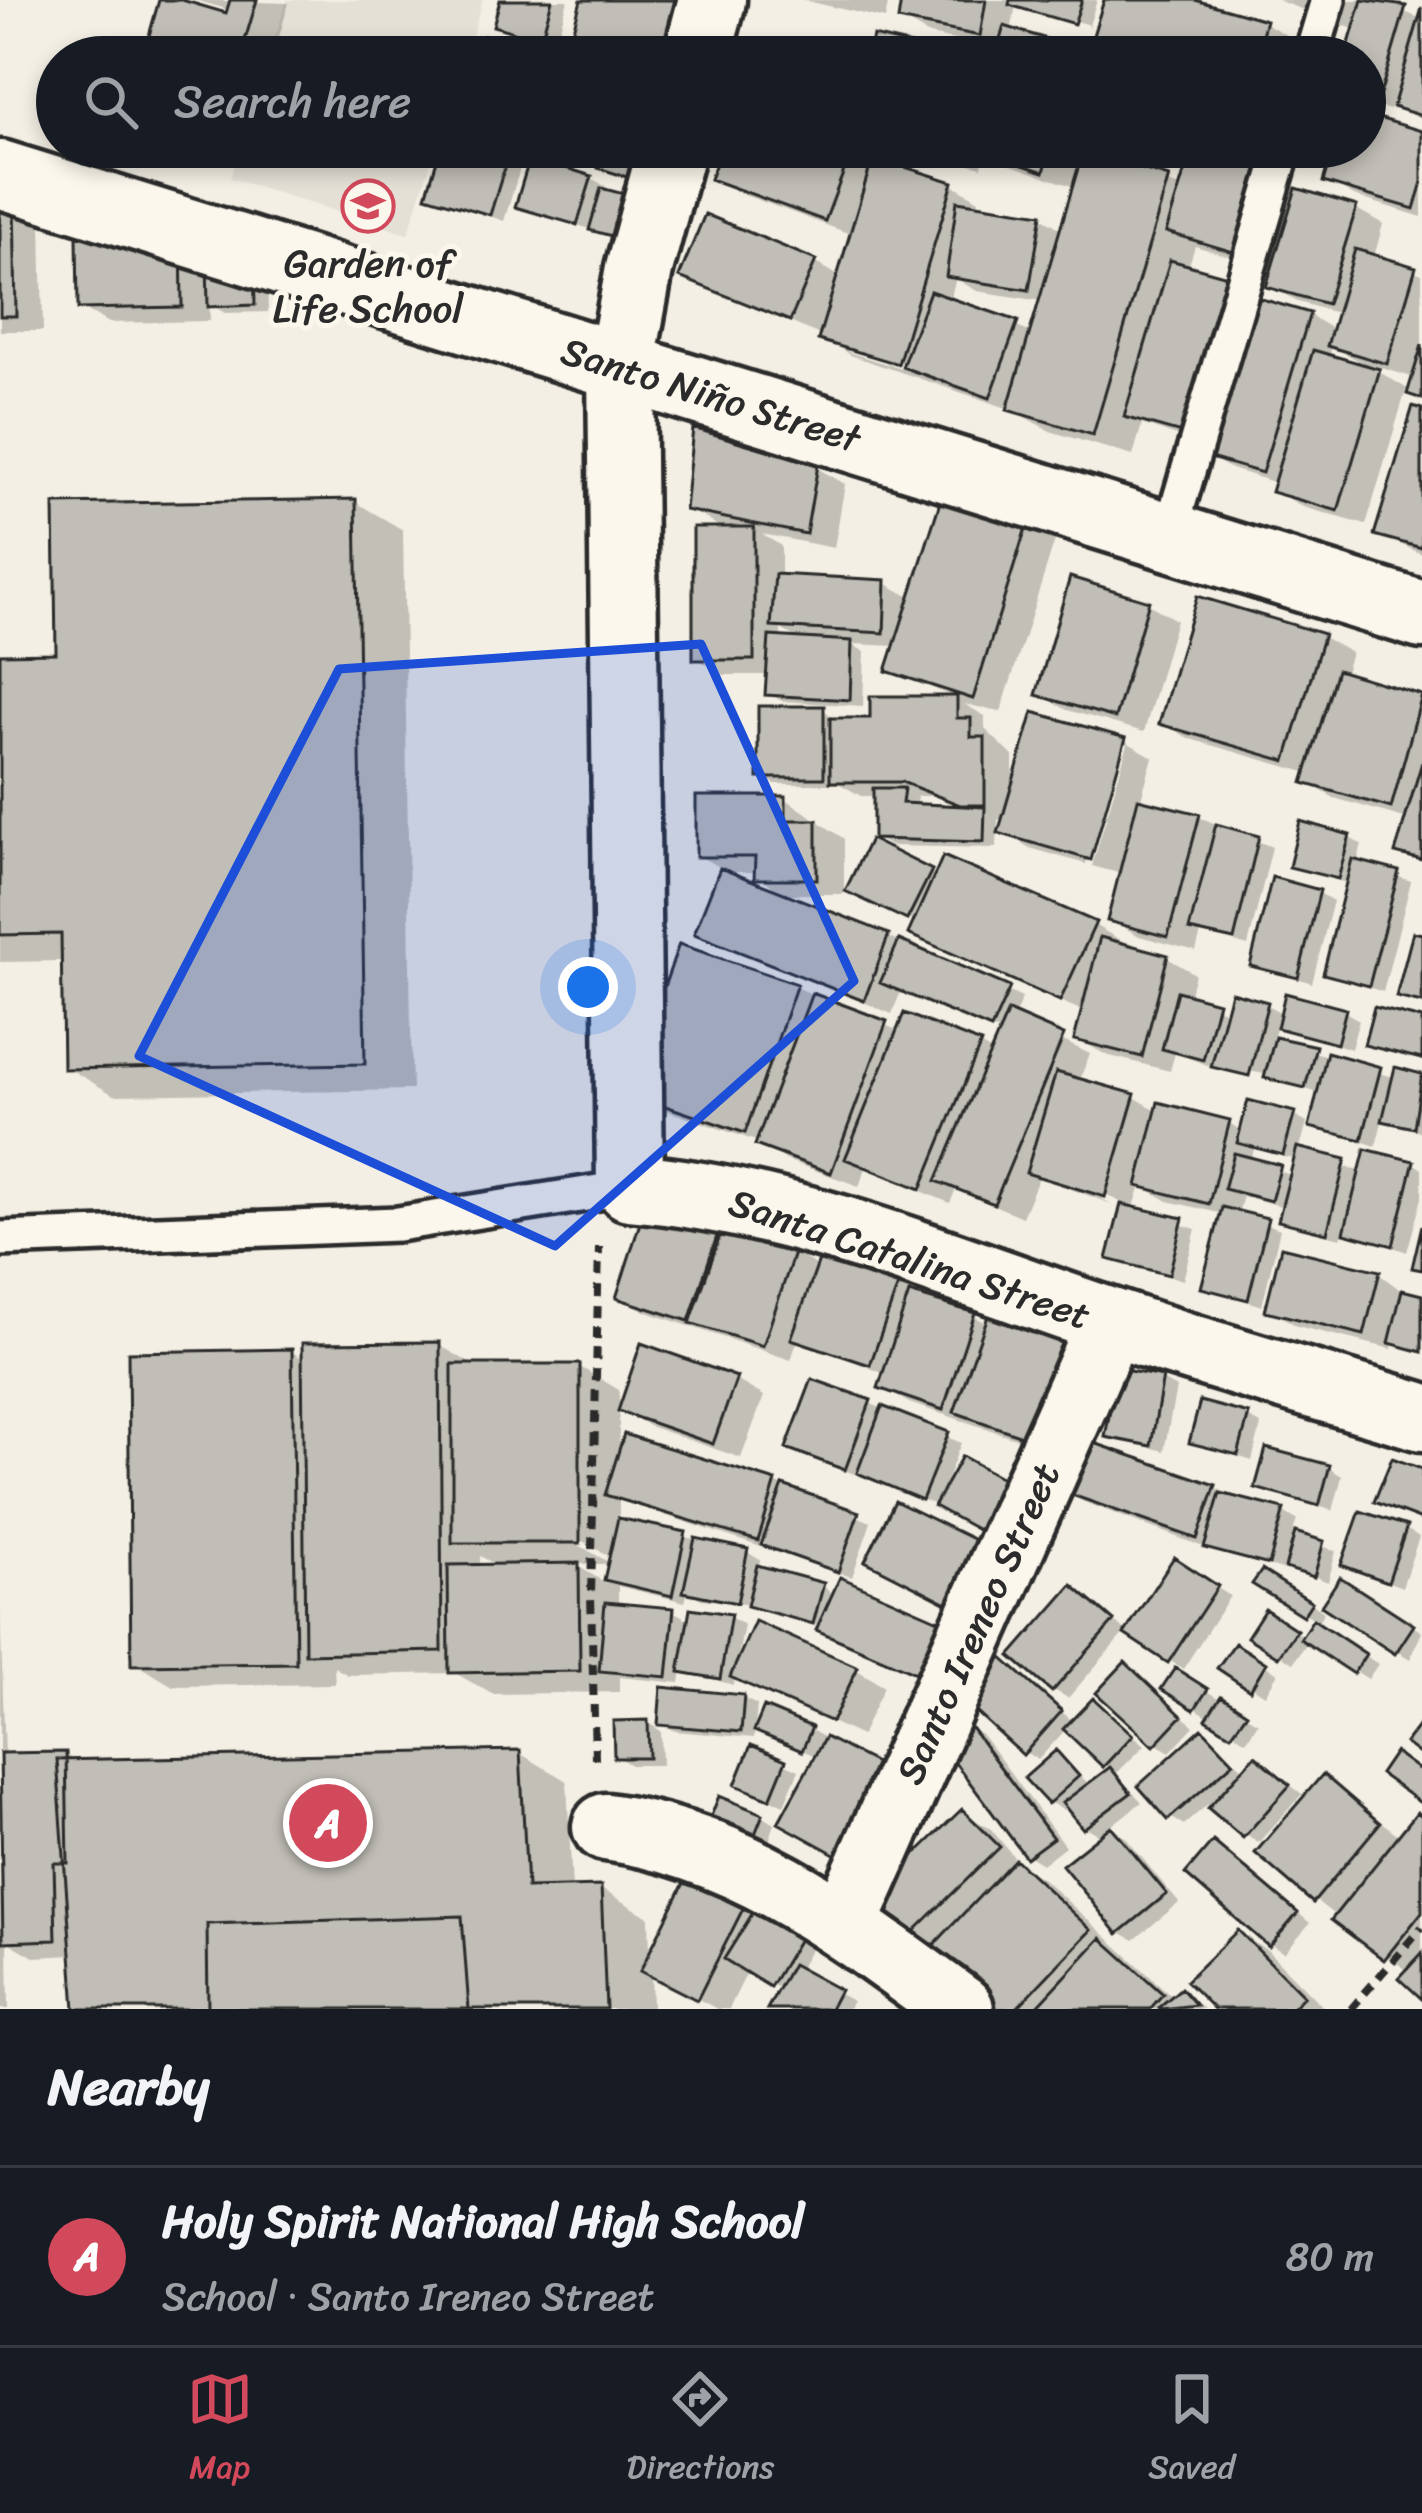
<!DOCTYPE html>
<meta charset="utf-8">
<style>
:root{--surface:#171b24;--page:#20242c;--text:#f1f3f6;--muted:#9ea1a6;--line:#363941;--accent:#d1495b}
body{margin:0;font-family:Sriracha,sans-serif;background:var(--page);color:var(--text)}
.you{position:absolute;left:588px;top:987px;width:42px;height:42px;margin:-30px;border:9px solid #fff;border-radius:50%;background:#1a73e8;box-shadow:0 0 0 18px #1a73e833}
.badge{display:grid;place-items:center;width:78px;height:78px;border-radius:50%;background:var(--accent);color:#fff;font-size:39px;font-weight:700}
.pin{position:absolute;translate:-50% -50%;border:6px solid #fff;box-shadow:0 3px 12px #0006}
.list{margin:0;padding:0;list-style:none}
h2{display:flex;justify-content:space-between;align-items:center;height:156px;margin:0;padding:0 48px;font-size:51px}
h2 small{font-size:39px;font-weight:400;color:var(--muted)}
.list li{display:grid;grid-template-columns:78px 1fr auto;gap:36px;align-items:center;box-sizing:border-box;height:180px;padding:0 48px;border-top:3px solid var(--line)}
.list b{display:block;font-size:45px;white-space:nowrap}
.list p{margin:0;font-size:39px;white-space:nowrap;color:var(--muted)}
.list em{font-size:39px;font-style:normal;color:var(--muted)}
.icon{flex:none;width:66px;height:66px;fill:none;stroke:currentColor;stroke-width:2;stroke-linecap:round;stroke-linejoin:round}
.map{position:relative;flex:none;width:1422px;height:2009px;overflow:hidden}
.search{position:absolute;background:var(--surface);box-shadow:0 6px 18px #0003;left:36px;right:36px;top:36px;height:132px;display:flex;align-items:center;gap:30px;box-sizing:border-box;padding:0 42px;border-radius:66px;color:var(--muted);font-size:45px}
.sheet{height:336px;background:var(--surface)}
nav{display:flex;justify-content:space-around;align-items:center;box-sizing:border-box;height:168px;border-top:3px solid var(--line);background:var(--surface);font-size:33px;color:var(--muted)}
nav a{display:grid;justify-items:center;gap:6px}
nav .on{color:var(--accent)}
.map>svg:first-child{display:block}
.built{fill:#e4e0d6}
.shadow{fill:#0003;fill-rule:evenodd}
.building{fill:#c0beb6;stroke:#2b2b2b;stroke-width:3}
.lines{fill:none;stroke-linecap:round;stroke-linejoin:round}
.service-casing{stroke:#2b2b2b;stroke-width:42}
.minor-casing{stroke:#2b2b2b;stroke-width:75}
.secondary-casing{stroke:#2b2b2b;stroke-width:75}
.path{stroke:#2b2b2b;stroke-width:8;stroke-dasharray:12 9;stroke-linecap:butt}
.service{stroke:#fbf7ec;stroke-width:33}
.minor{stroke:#fbf7ec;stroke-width:66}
.secondary{stroke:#fbf7ec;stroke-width:66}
.marked{fill:#1d4ed8;fill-opacity:0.2;stroke:#1d4ed8;stroke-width:9;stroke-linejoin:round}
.labels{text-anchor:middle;stroke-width:10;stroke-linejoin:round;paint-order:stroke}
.poi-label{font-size:39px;fill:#2b2b2b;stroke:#fbf7ec}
.street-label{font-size:39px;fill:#2b2b2b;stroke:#fbf7ec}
</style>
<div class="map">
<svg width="1422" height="2009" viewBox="0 0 1422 2009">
<rect width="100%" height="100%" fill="#f3efe4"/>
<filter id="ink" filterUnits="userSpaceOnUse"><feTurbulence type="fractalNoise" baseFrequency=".00833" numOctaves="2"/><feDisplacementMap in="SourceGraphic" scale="24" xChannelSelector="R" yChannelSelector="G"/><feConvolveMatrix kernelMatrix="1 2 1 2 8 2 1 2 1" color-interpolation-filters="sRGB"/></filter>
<g filter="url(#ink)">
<!-- built -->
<path class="built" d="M287,0H483L465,57H269Z
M240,147H436L408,234L230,178Z"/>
<!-- shadow -->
<path class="shadow" d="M163,0L228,17L230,10L195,0L289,3L273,57H146Z
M504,0H568L555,45L496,25Z
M803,0H889L885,19Z
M905,0H1097L1088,29L1090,25L1016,5L1011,32L1088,57H998L1001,49L929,35L901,19Z
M1107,0H1184L1265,23L1293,39L1288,57H1123L1094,41Z
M1277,0H1374L1422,19V117L1393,103L1390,110L1365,103V57H1348L1356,30Z
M1365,117L1422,134V217L1354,196L1326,180L1336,147H1365Z
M444,147L526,149L504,221L429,195Z
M725,147H849L874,161L952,184L979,200L977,207L1041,217L1063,230L1075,187L984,156L982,167L895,147H1084L1082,154L1183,188L1275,172L1301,192L1355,208L1383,224L1374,257L1422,274V400L1406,390L1366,525L1303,507L1275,490L1277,483L1231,469L1203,453L1205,446L1142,424L1133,456L1050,431L1010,409L850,355L822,336L683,275L814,262L840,277L853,235L742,194L714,178ZM1195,246L1275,270L1270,286L1298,302L1340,314L1334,330L1309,315L1260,301L1262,297L1234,281L1188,268ZM956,279L977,291L1042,301L1032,333L949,301ZM848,346L913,366L911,372L848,352ZM1332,346L1368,366L1329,357ZM1372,365L1415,378L1411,391L1371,367Z
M591,178L605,186L640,246L518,205Z
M0,203L41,219L43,331H0Z
M80,239L267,270L268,312L225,313L209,304L210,321L109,323L81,307Z
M1422,412V554L1378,534Z
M817,468L845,484L834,548L762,534L781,546V577L885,583L912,598L950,481L1060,524L1001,712L964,704L985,716V729L1013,756V788L1125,741L1153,757L1140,802L1199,817L1272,847L1248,946L1201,933L1196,951L1139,936L1111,920L1122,874L1092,866L1128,744H1121L1086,864L1030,848L1002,832L1006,819H998L997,848L890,846L876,838V796H861L840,784H775L761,776L823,709L837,721H873L956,698L890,670L897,646L851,644L865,652L863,706L782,701L768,693L770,675H724L696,658L725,530L688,508ZM781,629L802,641L781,640ZM917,796H933L963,808L916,807Z
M355,502L403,530L412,1090L114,1095L66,1067L64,961L0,962V657L59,656Z
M1072,581L1148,604L1176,620L1144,732L1067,710L1039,694Z
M1323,637L1351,653L1344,675L1422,698V862L1399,851L1408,819L1334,798L1306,782L1309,773L1190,739L1162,723Z
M786,799L844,839V894H780L757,872H722L888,937L1022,998L1014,1017L1090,1054L1079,1081L1134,1097L1158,1111L1229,1123L1243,1131L1293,1115L1307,1123L1299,1151L1362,1172L1413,1163L1422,1169V1198L1407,1252L1344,1229L1341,1238L1295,1227L1282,1219L1285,1207L1243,1196L1238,1214L1280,1229L1262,1306L1204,1287L1223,1214L1168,1201L1141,1185L1133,1210L1196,1229L1183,1280L1111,1258L1124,1204L1093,1187L1090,1192L1111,1204L1039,1177L1022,1217L956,1189L950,1203L866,1168L859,1186L786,1160L759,1142L659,1108L631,1092L796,987L899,1031L980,1045L993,1053L1002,1033L901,991L892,1014L698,933L723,869L699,856ZM1254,1149L1297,1160L1293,1176L1251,1161Z
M1348,837L1362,845L1357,863L1411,881L1383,992L1326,973L1349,884L1292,866Z
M871,843L938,876L1094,925L1122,941L1120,945L1167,958L1195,974L1189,997L1229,1012L1267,1005L1283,1014L1345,1012L1359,1020L1351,1049L1277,1025L1273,1039L1396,1078L1397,1070L1422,1077V1132L1383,1118L1376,1146L1312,1125L1320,1094L1265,1074L1226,1067V1072L1175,1053L1170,1071L1106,1055L1078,1039L1085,1012L940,949L912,933L917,923L862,898Z
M1319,893L1333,901L1312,983L1254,964Z
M1422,1022V1061L1367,1044Z
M717,1233L793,1252L819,1267L899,1282L974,1316L988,1324L1068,1437L1283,1512L1297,1520L1292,1535L1336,1551L1328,1582L1284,1564L1283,1570L1222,1554L1084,1502L1056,1486L1067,1455L909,1403L881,1387L885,1374L798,1339L791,1360L647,1312L619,1296Z
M1379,1274L1406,1294L1422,1298V1354L1393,1342L1392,1349L1297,1326L1269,1309Z
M439,1345L477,1367H580L619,1390V1453L775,1483L871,1522L852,1577L619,1500V1521L747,1552L760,1560L759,1568L823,1586L949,1689L820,1627L752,1605L701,1599L688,1591L685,1602L618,1586V1606L673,1611L691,1621L730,1617L744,1625L737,1662L857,1670L884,1686L861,1736L735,1676L733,1685L682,1670L680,1683L619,1677V1692L492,1694L455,1673L348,1675L334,1667L335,1684L173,1686L134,1663L292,1352L305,1360ZM569,1533L612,1558V1564L566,1538ZM480,1556L500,1567H480ZM574,1564H611L606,1583Z
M643,1347L736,1380L764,1396L741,1458L649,1426L622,1409Z
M1162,1380L1176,1388L1164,1451L1108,1436Z
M869,1403L961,1443L937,1505L804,1455Z
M1248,1417L1261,1425L1252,1461L1193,1442Z
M1329,1468L1342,1476L1333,1511L1258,1486Z
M1406,1529L1419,1537L1402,1587L1359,1571Z
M1188,1569L1230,1596L1183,1669L1125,1632L1068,1698L1054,1690L1073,1589L1128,1633Z
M1276,1581L1324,1612L1316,1624L1378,1664L1368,1679L1308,1641L1293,1663L1251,1636L1266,1613L1305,1637L1316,1620L1257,1583Z
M1355,1589L1422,1632L1410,1659L1397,1651Z
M0,1606L5,1756L66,1755L77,1762L519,1753L567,1781L572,1890L601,1889L649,1917L650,1958L696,1865L779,1908L771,1924L811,1949L798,1971L852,2001L848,2009H771L781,1990L748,1970L729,2009H717L651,1974L652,2009H78L74,1955L34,1957L8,1942L9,2009H0Z
M1236,1647L1278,1673L1265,1695L1222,1667Z
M1000,1660L1074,1722L1094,1702L1145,1745L1116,1774L1142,1802L1108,1828L1125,1837L1179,1903L1134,1940L1120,1932L1102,1837L1085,1827L1068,1806L1063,1810L1049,1802L1056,1754L1090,1785L1112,1769L1066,1729L1038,1760L1025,1752Z
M1125,1666L1194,1726L1170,1752L1156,1744Z
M1176,1672L1258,1723L1246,1741L1195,1708Z
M743,1698L757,1705L754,1738L675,1731L661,1723Z
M766,1711L811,1730L886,1772L818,1757L771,1737Z
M648,1723L661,1731L662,1765H631L617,1757Z
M969,1728L983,1736L1065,1846L1042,1864L1029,1856Z
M1202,1732L1245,1770L1255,1759L1302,1794L1258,1843L1208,1804L1184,1825L1170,1817Z
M753,1749L799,1770L784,1805L752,1791Z
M1323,1778L1401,1837L1422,1819V1995L1409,1972L1315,1900Z
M963,1813L991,1829L1023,1868L1043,1879L1174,1998L1181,1992L1204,2009H995L901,1944Z
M762,1816L775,1824L766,1849L724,1832Z
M1227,1853L1310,1923L1284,1953L1271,1945Z
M1239,1934L1267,1950L1325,2009H1218Z"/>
<!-- building -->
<path class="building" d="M159,0H182L226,13L230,0H257L240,57H143Z
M500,0H552L541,40L493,26Z
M581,0H696L679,57H599L568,48Z
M901,0H986L980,36L898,20Z
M1010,0H1082L1074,24L1009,5Z
M1104,0H1195L1266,20L1256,57H1142L1091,42Z
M1362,0L1406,6L1377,105L1365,101V57H1345Z
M1422,8V116L1393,107Z
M1004,26L1080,49L1078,57H995Z
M484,36L537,52L535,57H478Z
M873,36L963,57H868Z
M1365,114L1422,131V182L1414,209L1323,182L1333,147H1365Z
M441,147H511L490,215L426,196Z
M604,147H661L649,184L598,168Z
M722,147H853L825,221L710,179Z
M969,147H1051L1044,172Z
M1192,147L1276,170L1250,257L1166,232Z
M1083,151L1169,177L1093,435L1007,410Z
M530,157L592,176L577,225L515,207Z
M873,157L953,182L898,364L818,340Z
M601,188L639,198L626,240L589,230Z
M1296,188L1357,206L1327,304L1266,287Z
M0,200H14L16,316H0Z
M957,201L1042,214L1029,290L946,277Z
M705,214L816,260L790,321L679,277Z
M181,234L182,307L78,309L77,236Z
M1355,249L1416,267L1387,364L1327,346Z
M207,259H254L255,305L208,307Z
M1170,260L1235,278L1188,435L1124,417Z
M930,291L1018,321L990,398L902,367Z
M1248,295L1310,313L1262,473L1200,455Z
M1422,345V399L1407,394Z
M1313,350L1380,369L1338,511L1271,492Z
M1413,406L1422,409V548L1374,535Z
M693,428L818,465L806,534L685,510Z
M948,477L1033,505L973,699L886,671Z
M356,499L365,1064L63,1069L61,934L0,935V654L56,653L54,504Z
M693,527H754V660H693Z
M775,574L886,580L884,633L771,627Z
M1070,577L1149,601L1115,718L1036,695Z
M1197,596L1324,634L1286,761L1159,724Z
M769,636L852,641L850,700L765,695Z
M1337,670L1422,695L1391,808L1303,783Z
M870,696H957V718H971V737H985V805H960L902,782H830V718H870Z
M758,706H824V778H758Z
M1033,712L1126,738L1091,860L998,833Z
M1422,762V860L1395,853Z
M873,788H904L902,803L985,807L984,842L873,839Z
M696,796H786V820H817V879H754L755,857H696Z
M1138,799L1200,814L1168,937L1107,921Z
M1300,821L1350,835L1338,879L1289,867Z
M1216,824L1259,836L1234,940L1189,930Z
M870,839L932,870L907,920L845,891Z
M943,856L1096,922L1060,1001L908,934Z
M1352,859L1399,871L1369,986L1323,974Z
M720,868L889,934L864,1001L694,934Z
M1272,877L1320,890L1298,978L1250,966Z
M1413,932L1422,934V1003L1396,997Z
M1100,937L1168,955L1142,1057L1074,1040Z
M899,940L1010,987L991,1029L880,983Z
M679,944L797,984L745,1133L627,1093Z
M1177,991L1218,1002L1203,1060L1162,1049Z
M1231,992L1268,1002L1249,1076L1211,1067Z
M812,993L887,1021L831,1173L755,1145Z
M1285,993L1346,1009L1337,1044L1277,1028Z
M1374,1007L1422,1019V1059L1364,1045Z
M1008,1011L1064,1035L994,1204L936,1181Z
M904,1013L981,1043L921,1189L845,1159Z
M1275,1037L1316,1046L1305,1088L1264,1078Z
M1327,1052L1381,1067L1362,1140L1309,1127Z
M1395,1067L1422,1074L1414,1128L1382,1121Z
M1056,1072L1135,1094L1105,1197L1026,1173Z
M1248,1100L1295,1112L1283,1155L1237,1143Z
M1158,1102L1230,1120L1209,1204L1137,1186Z
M1297,1147L1346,1159L1327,1233L1278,1221Z
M1365,1149L1414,1161L1393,1246L1344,1233Z
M1234,1153L1281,1165L1271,1201L1224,1189Z
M1121,1204L1183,1218L1169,1275L1107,1259Z
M645,1207L719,1230L689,1321L616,1298Z
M1222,1207L1268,1218L1248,1300L1201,1288Z
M1422,1225V1270L1412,1268Z
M723,1227L795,1250L763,1346L690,1323Z
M1281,1247L1380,1271L1364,1335L1265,1311Z
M822,1252L900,1280L870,1365L791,1339Z
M1402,1290L1422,1295V1352L1389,1343Z
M909,1293L975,1313L943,1410L878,1388Z
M988,1316L1066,1343L1033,1440L954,1412Z
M440,1342L442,1651L305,1654L302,1343Z
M641,1343L737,1377L713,1444L618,1411Z
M292,1349L296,1663L131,1665L128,1352Z
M452,1364H580V1543H452Z
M1118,1369L1163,1377L1151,1446L1105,1437Z
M812,1379L871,1400L845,1470L786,1448Z
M1200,1401L1249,1414L1238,1455L1189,1443Z
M882,1406L949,1432L922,1500L857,1473Z
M624,1434L776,1481L758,1541L605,1495Z
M1071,1435L1216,1485L1197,1539L1052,1488Z
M1266,1448L1330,1465L1319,1506L1255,1488Z
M962,1456L1014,1485L987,1535L934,1506Z
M1392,1458L1422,1469V1520L1374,1502Z
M783,1485L859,1512L838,1572L761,1545Z
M1220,1493L1284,1509L1269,1565L1204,1548Z
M895,1501L983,1544L953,1606L865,1561Z
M1360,1511L1407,1526L1388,1582L1341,1565Z
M618,1518L686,1532L672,1596L604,1580Z
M1295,1532L1324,1541L1314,1577L1285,1568Z
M695,1538L748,1549L737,1603L683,1592Z
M1174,1557L1218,1586L1168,1663L1124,1634Z
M579,1563L580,1671L449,1673L448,1565Z
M757,1565L824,1583L813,1624L747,1606Z
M1262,1570L1312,1602L1303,1616L1252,1584Z
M840,1577L943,1622L920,1675L816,1630Z
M1340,1577L1414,1625L1395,1654L1321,1606Z
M1072,1585L1114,1621L1052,1692L1010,1656Z
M605,1602L674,1608L667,1677L599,1671Z
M690,1608L731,1614L720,1679L679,1672Z
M1265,1609L1297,1630L1278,1657L1247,1637Z
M1313,1619L1366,1654L1353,1674L1300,1639Z
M755,1621L858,1667L832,1722L730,1677Z
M1235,1643L1266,1663L1250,1690L1217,1668Z
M1000,1656L1062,1711L1023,1755L962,1699Z
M1125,1662L1182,1716L1154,1746L1096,1693Z
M1175,1668L1208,1689L1194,1710L1161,1689Z
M661,1687L744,1695L741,1732L658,1725Z
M1221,1696L1247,1713L1231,1735L1206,1719Z
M1093,1698L1133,1735L1103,1767L1063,1729Z
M764,1707L812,1727L802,1751L754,1731Z
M648,1720L649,1758H614L613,1721Z
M1422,1721V1756L1405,1743Z
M969,1725L1053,1838L1026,1858L942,1745Z
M1202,1728L1234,1762L1168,1820L1138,1786Z
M825,1737L887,1769L840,1857L778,1823Z
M751,1745L786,1760L770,1799L735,1785Z
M520,1750L527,1888L601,1886L606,2009H469L462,1916L207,1924L208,2009H75L57,1760Z
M1056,1750L1079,1776L1048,1804L1024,1778Z
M66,1752L68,1863H54L56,1940L3,1942L0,1753Z
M1395,1752L1422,1772V1804L1380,1774Z
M1255,1755L1290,1785L1243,1838L1208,1808Z
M1110,1767L1131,1793L1083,1829L1062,1803Z
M1323,1774L1380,1823L1313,1903L1255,1853Z
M719,1796L763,1814L751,1844L707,1826Z
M962,1809L1000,1847L899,1946L860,1907Z
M1417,1812L1422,1816V1912L1384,1960L1331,1920Z
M1111,1826L1167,1894L1118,1934L1062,1865Z
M1213,1841L1298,1913L1269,1947L1185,1874Z
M1015,1859L1091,1930L1016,2009H991L928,1951Z
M695,1861L753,1889L697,2000L640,1971Z
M754,1911L799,1939L770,1987L724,1959Z
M462,1916L469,2009H208L207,1924Z
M1238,1930L1304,1996L1291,2009H1214L1186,1981Z
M1101,1938L1163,1994L1150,2009H1035Z
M1422,1953V1999L1399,1978Z
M792,1964L840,1990L830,2009H767Z
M1181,1988L1196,2005L1160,2009L1159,2007Z"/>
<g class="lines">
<!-- service casing -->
<g class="service-casing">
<path id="service" d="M1311,57L1328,0
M1169,536L1284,147
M0,1239L398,1224L630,1187"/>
</g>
<!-- minor casing -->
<g class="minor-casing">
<path id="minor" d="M697,57L712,0
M672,147L639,269L621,366L630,1187C797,1201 948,1267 1105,1320C1210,1356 1317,1385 1422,1417
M606,1827C746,1846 849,1928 960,2009
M844,1924L1110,1322"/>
</g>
<!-- secondary casing -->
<g class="secondary-casing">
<path id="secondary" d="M0,174L1422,615"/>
</g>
<!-- path -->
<path class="path" d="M595,1759L591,1595L599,1247
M1351,2009L1422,1927"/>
<!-- service -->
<use href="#service" class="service"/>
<!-- minor -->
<use href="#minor" class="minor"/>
<!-- secondary -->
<use href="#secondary" class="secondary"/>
</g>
</g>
<!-- marked area -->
<path class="marked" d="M701,644L854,981L555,1246L139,1056L339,669Z"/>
<!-- icons -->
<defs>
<g id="school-ring" transform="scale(2.7)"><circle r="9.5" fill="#fbf7ec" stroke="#d1495b" stroke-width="1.5"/><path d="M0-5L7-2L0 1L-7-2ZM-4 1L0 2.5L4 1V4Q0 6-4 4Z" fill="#d1495b"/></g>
</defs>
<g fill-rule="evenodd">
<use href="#school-ring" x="368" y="206"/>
</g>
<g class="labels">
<!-- poi labels -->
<g class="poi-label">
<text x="368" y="277">Garden of<tspan x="368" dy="45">Life School</tspan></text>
</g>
<!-- street labels -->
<g class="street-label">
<text transform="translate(711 394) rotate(17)" y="14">Santo Niño Street</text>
<text transform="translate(910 1258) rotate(18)" y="14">Santa Catalina Street</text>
<text transform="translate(977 1623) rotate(-66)" y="14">Santo Ireneo Street</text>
</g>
</g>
</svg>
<div class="you"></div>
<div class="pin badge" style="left:328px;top:1823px">A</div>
<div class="search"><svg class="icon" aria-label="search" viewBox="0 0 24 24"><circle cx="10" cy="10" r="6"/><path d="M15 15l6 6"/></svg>Search here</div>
</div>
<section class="sheet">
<h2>Nearby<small></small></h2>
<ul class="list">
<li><span class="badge">A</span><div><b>Holy Spirit National High School</b><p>School · Santo Ireneo Street</p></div><em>80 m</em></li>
</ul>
</section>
<nav>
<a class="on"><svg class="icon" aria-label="map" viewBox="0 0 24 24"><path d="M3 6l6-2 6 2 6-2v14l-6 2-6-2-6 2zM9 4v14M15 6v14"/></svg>Map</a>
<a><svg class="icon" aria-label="directions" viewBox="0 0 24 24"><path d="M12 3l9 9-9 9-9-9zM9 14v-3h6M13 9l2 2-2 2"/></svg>Directions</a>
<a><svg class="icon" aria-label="saved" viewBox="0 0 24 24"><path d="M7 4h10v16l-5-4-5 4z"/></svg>Saved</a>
</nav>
